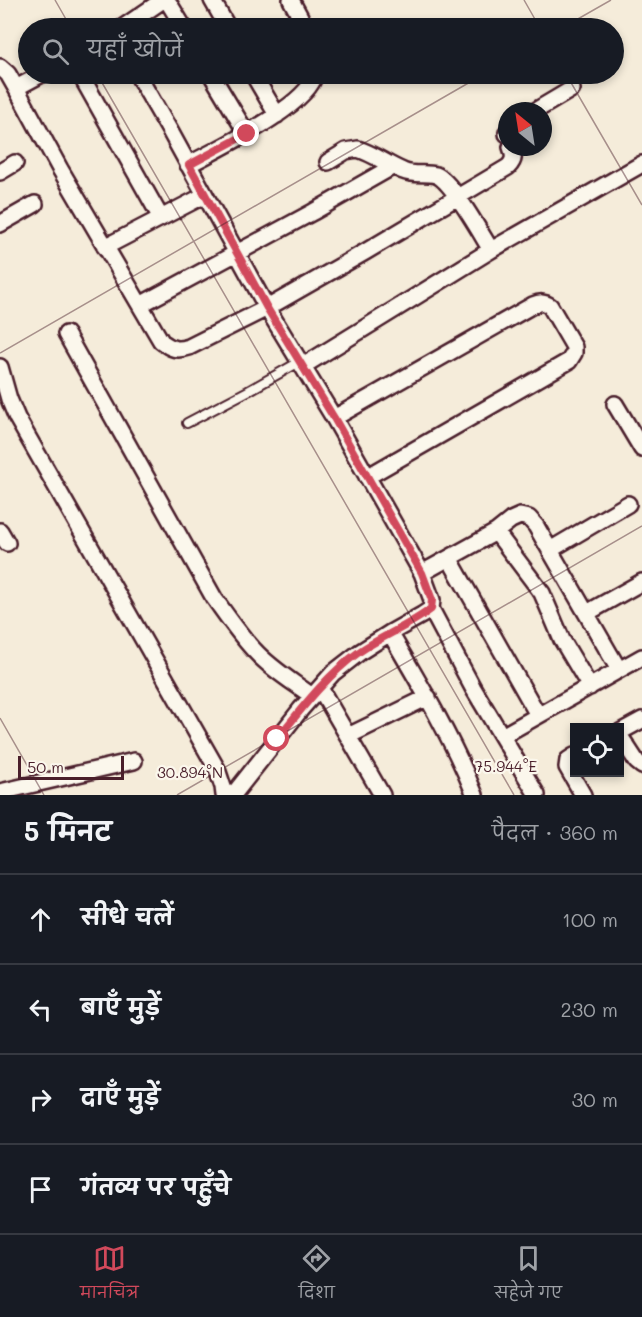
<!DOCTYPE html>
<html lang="hi">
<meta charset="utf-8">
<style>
:root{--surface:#171b24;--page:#20242c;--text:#f1f3f6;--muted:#9ea1a6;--line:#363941;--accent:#d1495b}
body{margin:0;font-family:Mali,"Playpen Sans Deva",sans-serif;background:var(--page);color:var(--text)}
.controls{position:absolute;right:18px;bottom:18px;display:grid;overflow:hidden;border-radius:0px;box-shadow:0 3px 9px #0003}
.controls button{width:54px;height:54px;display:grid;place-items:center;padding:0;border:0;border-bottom:2px solid var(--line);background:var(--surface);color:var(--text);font:30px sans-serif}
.compass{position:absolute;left:498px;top:102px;width:54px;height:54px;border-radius:50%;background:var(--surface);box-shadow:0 3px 9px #0003;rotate:330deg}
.scale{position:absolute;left:18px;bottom:15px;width:106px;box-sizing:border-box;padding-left:6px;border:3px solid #4a1f2b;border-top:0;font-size:16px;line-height:21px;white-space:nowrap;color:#4a1f2b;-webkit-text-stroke:4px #fbf7ec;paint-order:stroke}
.stop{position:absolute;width:18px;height:18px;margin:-14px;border:4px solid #d1495b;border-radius:50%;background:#fff}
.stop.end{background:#d1495b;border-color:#fff;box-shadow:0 2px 6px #0008}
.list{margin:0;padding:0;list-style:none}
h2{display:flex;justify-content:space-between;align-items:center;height:78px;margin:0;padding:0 24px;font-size:26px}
h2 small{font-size:20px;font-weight:400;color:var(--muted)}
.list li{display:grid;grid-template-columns:39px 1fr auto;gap:18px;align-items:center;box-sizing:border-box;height:90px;padding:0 24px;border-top:2px solid var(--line)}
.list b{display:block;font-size:22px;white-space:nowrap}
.list em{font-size:20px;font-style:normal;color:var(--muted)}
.icon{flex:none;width:33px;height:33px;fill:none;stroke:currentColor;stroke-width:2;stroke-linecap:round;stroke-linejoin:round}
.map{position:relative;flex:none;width:642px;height:795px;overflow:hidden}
.search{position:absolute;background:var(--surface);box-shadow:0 3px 9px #0003;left:18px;right:18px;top:18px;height:66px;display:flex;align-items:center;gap:15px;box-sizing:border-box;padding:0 21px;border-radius:33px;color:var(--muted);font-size:22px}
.sheet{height:438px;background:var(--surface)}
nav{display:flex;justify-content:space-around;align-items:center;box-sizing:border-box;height:84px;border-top:2px solid var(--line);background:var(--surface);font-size:16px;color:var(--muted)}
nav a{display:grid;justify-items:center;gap:3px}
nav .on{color:var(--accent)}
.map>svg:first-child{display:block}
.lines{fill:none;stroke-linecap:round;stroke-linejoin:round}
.service-casing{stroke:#4a1f2b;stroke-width:12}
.minor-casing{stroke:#4a1f2b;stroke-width:20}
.service{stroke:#fbf7ec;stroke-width:8}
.minor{stroke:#fbf7ec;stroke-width:15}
.route{stroke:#d1495b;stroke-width:8}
.ticks{fill:none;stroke:#4a1f2b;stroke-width:1.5;stroke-opacity:0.45}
.ticks-label{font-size:15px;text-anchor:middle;fill:#4a1f2b;stroke:#fbf7ec;stroke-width:4.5;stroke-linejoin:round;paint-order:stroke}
</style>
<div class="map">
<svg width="642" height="795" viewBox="0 0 642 795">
<rect width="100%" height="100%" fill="#f5ecda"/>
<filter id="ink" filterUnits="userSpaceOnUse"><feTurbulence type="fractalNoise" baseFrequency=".0167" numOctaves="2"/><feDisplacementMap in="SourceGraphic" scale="12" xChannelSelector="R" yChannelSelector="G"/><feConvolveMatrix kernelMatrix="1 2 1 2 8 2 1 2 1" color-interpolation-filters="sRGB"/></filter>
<g filter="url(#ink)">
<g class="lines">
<!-- service casing -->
<g class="service-casing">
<path id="service" d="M187,423L248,391L301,361"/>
</g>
<!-- minor casing -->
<g class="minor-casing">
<path id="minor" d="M167,0L184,28
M212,0L228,28
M291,0L306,28
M122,28L163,0
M0,67L8,74L16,88L60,169L161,341C171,349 177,351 189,347L267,308L365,252L508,167C515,160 514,156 511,147
M80,74L161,218
M137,74L170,131L267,308L334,418L422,573L432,600L431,609L422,615L390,633L360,652L333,673L301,709L233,795
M211,74L247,134
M253,74L277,115
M16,88L42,74
M535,111L572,89
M507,132V134
M328,162L346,151L358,149C374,154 388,165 403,171C414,176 426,172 436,175C452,181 481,234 491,250
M188,165C217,149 309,106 315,74
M0,172L15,163
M0,224L35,204
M105,247L205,195
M140,305L313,212L392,167
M66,334L214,598C227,616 239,634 254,650C270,668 293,682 312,696
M303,366L491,250L642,164
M0,367L9,399L17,418L217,769L223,787L224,795
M615,404L642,449
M334,418L533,305C540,302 544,302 550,306L574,347V353L569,361L367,477
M0,531L7,543
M496,532L542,593L562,640L590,687
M550,550L628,504
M449,558L538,715
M422,573L496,532L511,520L520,516L529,518L536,526L619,670
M431,609L473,688L537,795
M587,613L642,582
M390,633C421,686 452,738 475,795
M320,688L382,795
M620,732L642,720
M348,736L428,697
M502,736L642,657
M620,736L637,762L642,766
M574,756L568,760L567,767L583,795
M0,792L134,761"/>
</g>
<!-- service -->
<use href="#service" class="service"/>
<!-- minor -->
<use href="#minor" class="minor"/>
</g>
</g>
<g class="lines" filter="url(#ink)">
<!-- route -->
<path class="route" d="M247,134L189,165L267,308L334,418L422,573L432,600L431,609C409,626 382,636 359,652C327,675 302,708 277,739"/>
</g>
<!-- ticks -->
<path class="ticks" d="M55,0L71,28M524,0L540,28M562,28L611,0M97,74L514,795M566,74L642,205M0,353L484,74M0,718L44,795M177,795L642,526"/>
<g class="ticks-label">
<text x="506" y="772">75.944°E</text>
<text x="190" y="778">30.894°N</text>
</g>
</svg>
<div class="controls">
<button><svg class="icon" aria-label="locate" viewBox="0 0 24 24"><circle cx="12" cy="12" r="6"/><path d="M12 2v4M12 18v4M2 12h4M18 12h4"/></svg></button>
</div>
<svg class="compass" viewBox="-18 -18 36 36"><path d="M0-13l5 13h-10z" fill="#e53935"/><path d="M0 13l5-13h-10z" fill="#9ea1a6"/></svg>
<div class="scale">50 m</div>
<div class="stop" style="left:277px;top:739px"></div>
<div class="stop end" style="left:247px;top:134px"></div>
<div class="search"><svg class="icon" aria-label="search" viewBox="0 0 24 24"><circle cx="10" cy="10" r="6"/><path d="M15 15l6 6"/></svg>यहाँ खोजें</div>
</div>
<section class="sheet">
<h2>5 मिनट<small>पैदल · 360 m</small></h2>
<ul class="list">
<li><svg class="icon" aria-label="ahead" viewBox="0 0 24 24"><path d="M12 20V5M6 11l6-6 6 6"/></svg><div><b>सीधे चलें</b></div><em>100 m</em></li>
<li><svg class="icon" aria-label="left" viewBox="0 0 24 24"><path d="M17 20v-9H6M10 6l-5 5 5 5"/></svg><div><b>बाएँ मुड़ें</b></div><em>230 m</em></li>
<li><svg class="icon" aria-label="right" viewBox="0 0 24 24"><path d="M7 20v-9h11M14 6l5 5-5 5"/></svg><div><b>दाएँ मुड़ें</b></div><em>30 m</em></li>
<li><svg class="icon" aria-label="arrive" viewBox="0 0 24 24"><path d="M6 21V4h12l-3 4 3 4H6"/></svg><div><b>गंतव्य पर पहुँचे</b></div></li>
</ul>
</section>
<nav>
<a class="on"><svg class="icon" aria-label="map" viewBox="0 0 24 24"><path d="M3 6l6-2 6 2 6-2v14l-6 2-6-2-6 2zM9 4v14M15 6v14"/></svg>मानचित्र</a>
<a><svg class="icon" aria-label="directions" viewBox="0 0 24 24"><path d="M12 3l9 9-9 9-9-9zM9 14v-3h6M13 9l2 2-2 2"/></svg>दिशा</a>
<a><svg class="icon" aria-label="saved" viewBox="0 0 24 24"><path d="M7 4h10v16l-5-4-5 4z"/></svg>सहेजे गए</a>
</nav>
